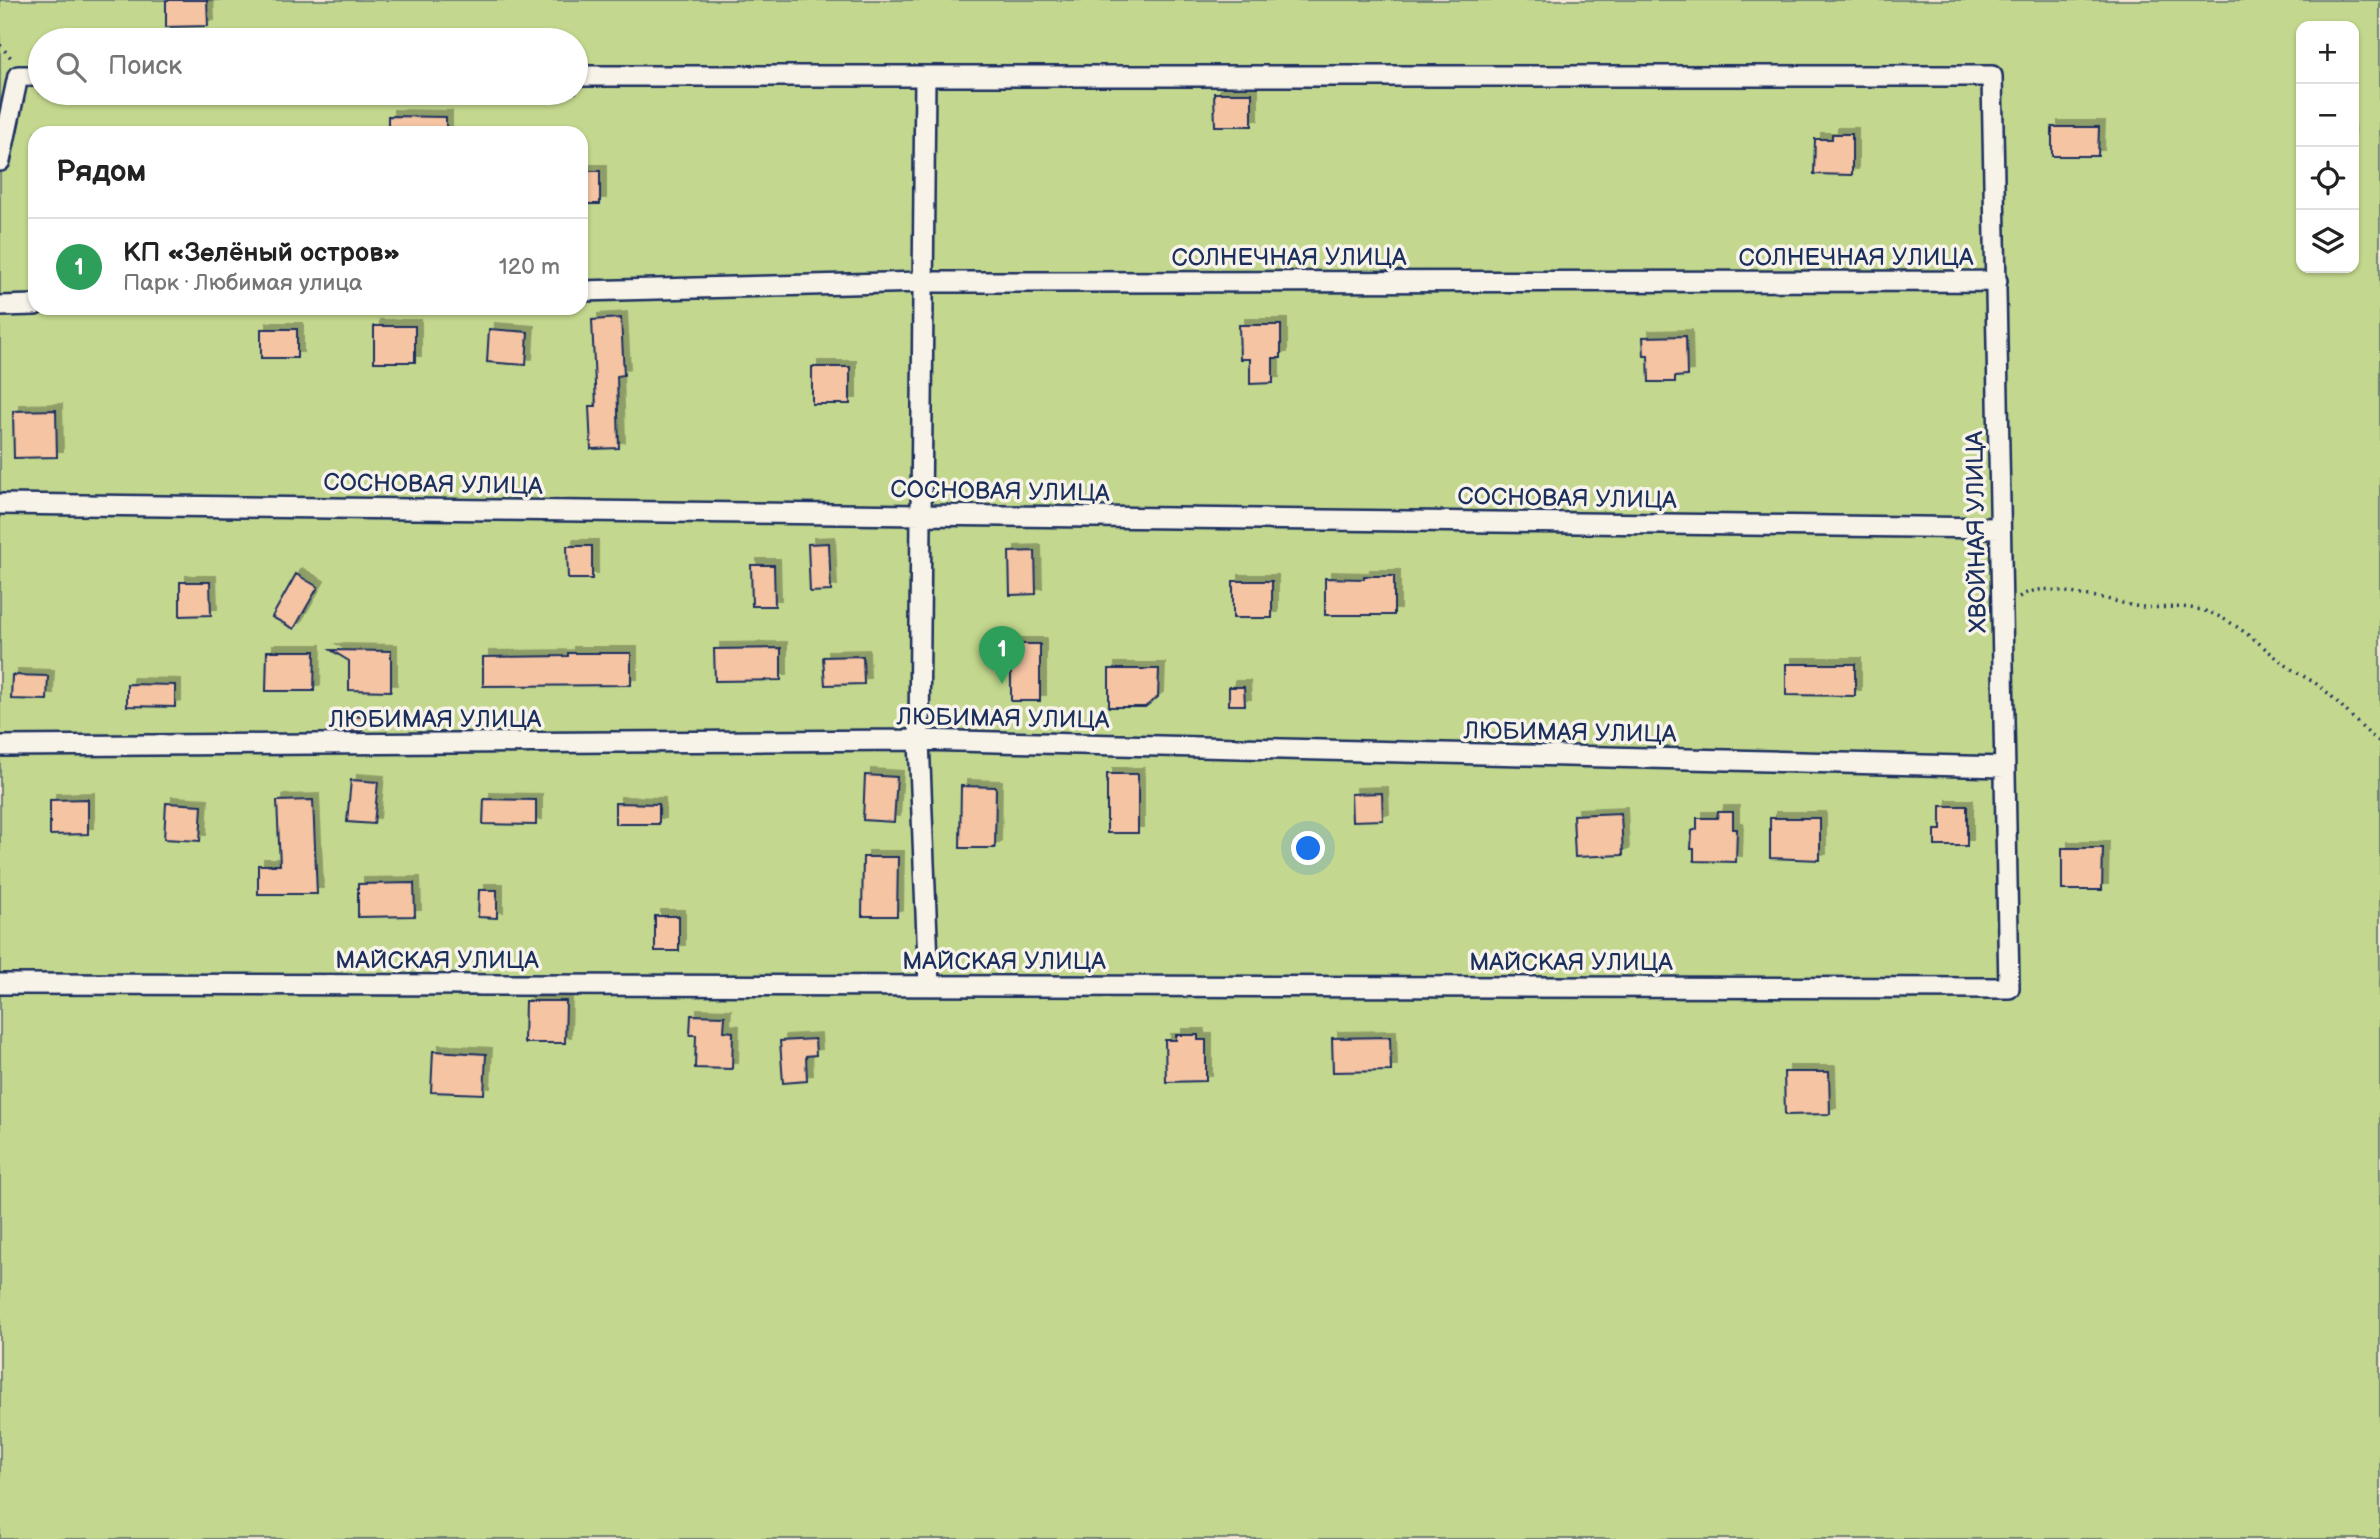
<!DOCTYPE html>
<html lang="ru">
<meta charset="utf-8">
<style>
:root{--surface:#fff;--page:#f2f2f2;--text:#222;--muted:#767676;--line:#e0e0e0;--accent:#b45309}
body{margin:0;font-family:"Balsamiq Sans",sans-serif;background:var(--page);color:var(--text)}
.controls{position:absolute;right:21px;top:21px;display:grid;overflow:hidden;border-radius:14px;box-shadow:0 2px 5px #0004}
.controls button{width:63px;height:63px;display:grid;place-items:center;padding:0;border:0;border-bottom:2px solid var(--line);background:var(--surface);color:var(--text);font:35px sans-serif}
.you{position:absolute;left:1309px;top:849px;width:24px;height:24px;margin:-18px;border:5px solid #fff;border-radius:50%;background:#1a73e8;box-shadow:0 0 0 10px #1a73e833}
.badge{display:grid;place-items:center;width:46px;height:46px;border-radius:50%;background:var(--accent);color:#fff;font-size:23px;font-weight:700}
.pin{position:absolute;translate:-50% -58px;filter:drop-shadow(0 2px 4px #0008)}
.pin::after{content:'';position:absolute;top:37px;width:24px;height:21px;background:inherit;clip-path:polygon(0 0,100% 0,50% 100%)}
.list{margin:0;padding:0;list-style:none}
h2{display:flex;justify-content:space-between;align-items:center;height:91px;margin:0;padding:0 28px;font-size:30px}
h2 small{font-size:23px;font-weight:400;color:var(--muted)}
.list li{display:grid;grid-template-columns:46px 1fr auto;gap:21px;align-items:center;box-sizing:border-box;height:98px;padding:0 28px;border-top:2px solid var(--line)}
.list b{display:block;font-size:26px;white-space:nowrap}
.list p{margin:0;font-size:23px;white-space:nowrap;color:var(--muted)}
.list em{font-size:23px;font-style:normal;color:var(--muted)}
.icon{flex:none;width:38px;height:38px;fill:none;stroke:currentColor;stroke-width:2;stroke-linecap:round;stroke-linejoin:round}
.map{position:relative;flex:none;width:2380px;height:1539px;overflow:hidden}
.search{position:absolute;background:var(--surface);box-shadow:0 2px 5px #0004;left:28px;top:28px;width:560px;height:77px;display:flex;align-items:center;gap:18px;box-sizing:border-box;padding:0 24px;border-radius:38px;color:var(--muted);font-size:26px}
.panel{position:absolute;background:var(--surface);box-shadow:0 2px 5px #0004;left:28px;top:126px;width:560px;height:189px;border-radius:21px}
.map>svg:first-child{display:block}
.green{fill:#c3d88e;stroke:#6f8476;stroke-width:2;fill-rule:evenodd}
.building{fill:#f4c4a3;stroke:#1b2f5e;stroke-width:2;filter:url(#shadow)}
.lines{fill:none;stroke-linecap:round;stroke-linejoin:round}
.minor-casing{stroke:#1b2f5e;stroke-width:24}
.path{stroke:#1b2f5e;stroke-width:3.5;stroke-dasharray:2 5;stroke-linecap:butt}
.minor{stroke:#f7f3e8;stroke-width:19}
.labels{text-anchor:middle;stroke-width:7;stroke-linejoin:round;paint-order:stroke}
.street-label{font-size:24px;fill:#1b2f5e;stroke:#f7f3e8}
</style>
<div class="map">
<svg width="2380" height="1539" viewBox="0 0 2380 1539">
<defs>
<filter id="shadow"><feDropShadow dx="6" dy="-6" stdDeviation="0" flood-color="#0004"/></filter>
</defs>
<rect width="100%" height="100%" fill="#f6e5d3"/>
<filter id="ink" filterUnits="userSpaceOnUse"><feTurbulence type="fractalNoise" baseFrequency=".0143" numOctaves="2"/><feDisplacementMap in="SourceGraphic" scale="14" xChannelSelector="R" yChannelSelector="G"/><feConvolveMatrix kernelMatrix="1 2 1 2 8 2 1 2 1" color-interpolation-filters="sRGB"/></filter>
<g filter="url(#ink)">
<!-- green -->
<path class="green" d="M0,0H2380V1539H0ZM2301,26H2354V268H2301ZM40,40H576V93H40ZM35,133H581V308H35Z"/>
<!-- building -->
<path class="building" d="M166,0H207L208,26L166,27Z
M1214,93H1252V126H1215Z
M388,116L446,117V133H388Z
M2052,127H2099L2098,156H2052Z
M1832,134H1852V175L1814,174L1815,139H1832Z
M581,171H600V204H581Z
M621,318L624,375L617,376L619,448L591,449L589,406H596L592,320Z
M1239,325H1281V358H1273V383L1250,384V359H1240Z
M374,326H415V362H374Z
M261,329H297V358H261Z
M489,329L528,332L526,365L487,362Z
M1686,336L1687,376L1675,377V382H1649L1648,356H1644L1643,337Z
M812,367H850V404H812Z
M56,410L57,457L14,458L13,411Z
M829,543L831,591L810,592L808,544Z
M567,546H592V579H568Z
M1035,551L1036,594L1010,595L1009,552Z
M751,565H774L775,606H752Z
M296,574L318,587L294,629L272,617Z
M1364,576H1394V615H1325V578L1364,579Z
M1233,581H1272V618H1233Z
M180,582H210L211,615L180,616Z
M1011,644H1040V701H1011Z
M781,648V680L715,681L714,649Z
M331,650L391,651V691L349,690V661Z
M267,651H315L314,691H266Z
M568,653H631V685L483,686V657L568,656Z
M863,656L864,684L825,685L823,657Z
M1786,664H1855V696L1786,695Z
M1109,669H1159L1158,697L1145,707H1109Z
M12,675L48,676L47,700L11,699Z
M127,684L175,685V707L127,706Z
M1229,687H1244L1245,705H1229Z
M344,716L362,717V731L344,732Z
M1107,774H1138V833H1107Z
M865,775L897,777L894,822L863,820Z
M351,780L378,782L374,824L347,822Z
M961,786L996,787L995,848H960Z
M1382,793L1383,820L1352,821L1351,794Z
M88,799V834L50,835V800Z
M484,799L536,800V825L483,824Z
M313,800L317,894H258V865H280L277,801Z
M166,803L202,805L200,841L164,839Z
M615,803L659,804V824H615Z
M1941,806H1967V846H1935V830H1941Z
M1718,812H1733V829H1737L1736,862L1694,861V849H1691L1692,831L1697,829V818H1717Z
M1621,813L1623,855L1575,857L1573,815Z
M1770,818H1820V860L1770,858Z
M2062,848H2103L2102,890H2062Z
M863,857H898L897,916H862Z
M414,883L415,916L358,917V884Z
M479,890H497V918L478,917Z
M655,916H679V951H655Z
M525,1001H566L565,1043H524Z
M691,1015L725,1016L724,1031L733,1032L732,1069L695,1068L696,1035H690Z
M1176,1035H1198V1040H1206V1081L1166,1082L1165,1040H1176Z
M1390,1037L1391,1071L1333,1072L1332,1038Z
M815,1039L816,1055L806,1056L807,1081L783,1083L780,1041Z
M433,1051L486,1054L484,1094L431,1092Z
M1784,1072H1829L1830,1114L1785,1115Z"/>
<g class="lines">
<!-- minor casing -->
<g class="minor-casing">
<path id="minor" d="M925,76L919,740L929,986
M0,161L18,76H40
M581,291L923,282L1997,281
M0,306L35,305
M0,504L2000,528
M0,746L919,740L2005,767
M0,984L2009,988L1992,76H576"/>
</g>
<!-- path -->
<path class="path" d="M0,45L13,60
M2019,597C2043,582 2066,594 2091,596C2109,598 2127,606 2143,607C2161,609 2178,605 2196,609C2232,615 2262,648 2290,668C2300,675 2312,680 2322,688C2343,705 2358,727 2380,742"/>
<!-- minor -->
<use href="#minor" class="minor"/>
</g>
</g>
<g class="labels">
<!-- street labels -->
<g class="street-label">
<text x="1289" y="265">СОЛНЕЧНАЯ УЛИЦА</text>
<text x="1856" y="265">СОЛНЕЧНАЯ УЛИЦА</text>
<text transform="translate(433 484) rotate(1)" y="8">СОСНОВАЯ УЛИЦА</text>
<text transform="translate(1000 491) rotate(1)" y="8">СОСНОВАЯ УЛИЦА</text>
<text transform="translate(1567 498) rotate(1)" y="8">СОСНОВАЯ УЛИЦА</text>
<text transform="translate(1976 532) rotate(-91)" y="8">ХВОЙНАЯ УЛИЦА</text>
<text transform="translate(1003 718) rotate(1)" y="8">ЛЮБИМАЯ УЛИЦА</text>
<text x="435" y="727">ЛЮБИМАЯ УЛИЦА</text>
<text transform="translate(1570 732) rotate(1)" y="8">ЛЮБИМАЯ УЛИЦА</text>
<text x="437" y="968">МАЙСКАЯ УЛИЦА</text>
<text x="1004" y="969">МАЙСКАЯ УЛИЦА</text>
<text x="1571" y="970">МАЙСКАЯ УЛИЦА</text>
</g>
</g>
</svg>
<div class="controls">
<button>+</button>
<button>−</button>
<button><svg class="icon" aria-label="locate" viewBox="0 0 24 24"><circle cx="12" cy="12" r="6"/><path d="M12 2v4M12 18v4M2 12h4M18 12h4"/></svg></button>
<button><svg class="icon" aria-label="layers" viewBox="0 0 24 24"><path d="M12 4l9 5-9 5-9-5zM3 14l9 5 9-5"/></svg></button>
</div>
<div class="you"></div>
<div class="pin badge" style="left:1002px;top:684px;background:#2e9e5b">1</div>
<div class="search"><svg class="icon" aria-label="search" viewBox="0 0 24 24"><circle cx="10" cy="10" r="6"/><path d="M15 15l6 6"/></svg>Поиск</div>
<section class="panel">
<h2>Рядом<small></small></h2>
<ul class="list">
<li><span class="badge" style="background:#2e9e5b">1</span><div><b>КП «Зелёный остров»</b><p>Парк · Любимая улица</p></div><em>120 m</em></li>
</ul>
</section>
</div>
